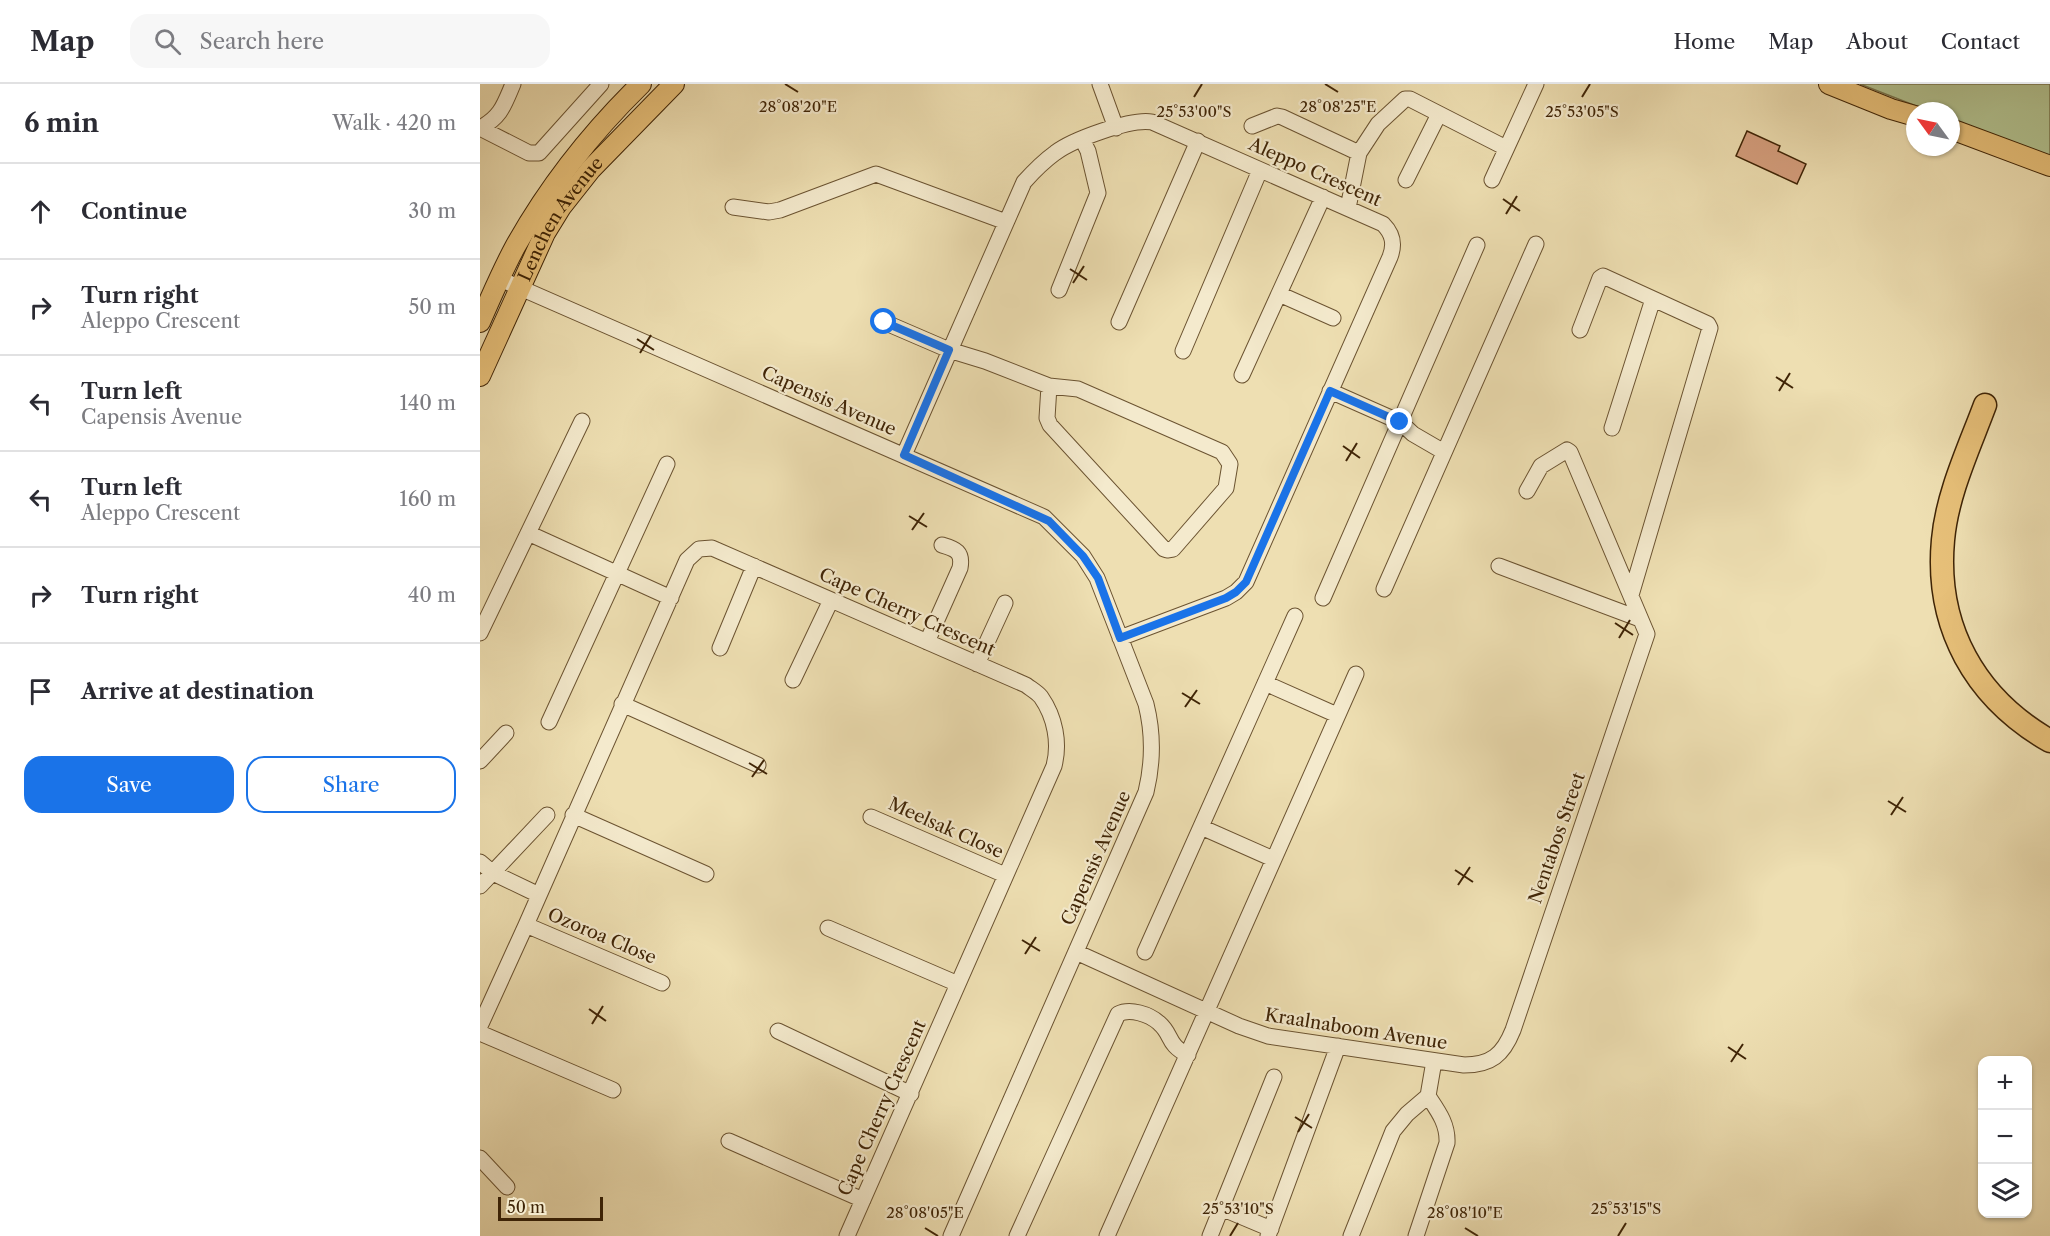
<!DOCTYPE html>
<meta charset="utf-8">
<style>
:root{--surface:#fff;--page:#f7f7f7;--text:#2b2b33;--muted:#7c7c81;--line:#e1e1e2;--accent:#1a73e8}
body{margin:0;font-family:"Libre Caslon Text",serif;background:var(--page);color:var(--text)}
.controls{position:absolute;right:18px;bottom:18px;display:grid;overflow:hidden;border-radius:12px;box-shadow:0 2px 4px #0004}
.controls button{width:54px;height:54px;display:grid;place-items:center;padding:0;border:0;border-bottom:2px solid var(--line);background:var(--surface);color:var(--text);font:30px sans-serif}
.compass{position:absolute;left:1426px;top:18px;width:54px;height:54px;border-radius:50%;background:var(--surface);box-shadow:0 2px 4px #0004;rotate:303deg}
.scale{position:absolute;left:18px;bottom:15px;width:105px;box-sizing:border-box;padding-left:6px;border:3px solid #3f2406;border-top:0;font-size:16px;line-height:21px;white-space:nowrap;color:#3f2406;-webkit-text-stroke:4px #f4eacd;paint-order:stroke}
.stop{position:absolute;width:18px;height:18px;margin:-14px;border:4px solid #1a73e8;border-radius:50%;background:#fff}
.stop.end{background:#1a73e8;border-color:#fff;box-shadow:0 2px 6px #0008}
.list{margin:0;padding:0;list-style:none}
h2{display:flex;justify-content:space-between;align-items:center;height:78px;margin:0;padding:0 24px;font-size:26px}
h2 small{font-size:20px;font-weight:400;color:var(--muted)}
.list li{display:grid;grid-template-columns:39px 1fr auto;gap:18px;align-items:center;box-sizing:border-box;height:96px;padding:0 24px;border-top:2px solid var(--line)}
.list b{display:block;font-size:22px;white-space:nowrap}
.list p{margin:0;font-size:20px;white-space:nowrap;color:var(--muted)}
.list em{font-size:20px;font-style:normal;color:var(--muted)}
.actions{display:flex;gap:12px;padding:18px 24px}
.actions a{flex:1;padding:14px 0;border:2px solid var(--accent);border-radius:18px;text-align:center;font-size:21px;color:var(--accent)}
.actions .main{background:var(--accent);color:#fff}
.icon{flex:none;width:33px;height:33px;fill:none;stroke:currentColor;stroke-width:2;stroke-linecap:round;stroke-linejoin:round}
.map{position:relative;flex:none;width:1570px;height:1152px;overflow:hidden}
header{display:flex;align-items:center;gap:36px;box-sizing:border-box;height:84px;padding:0 30px;background:var(--surface);border-bottom:2px solid var(--line)}
header strong{font-size:28px}
nav{display:flex;gap:33px;margin-inline-start:auto;font-size:21px}
.search{width:420px;height:54px;background:var(--page);display:flex;align-items:center;gap:15px;box-sizing:border-box;padding:0 21px;border-radius:18px;color:var(--muted);font-size:22px}
main{display:flex}
aside{flex:1;background:var(--surface)}
.map>svg:first-child{display:block}
.green{fill:#b2c391;stroke:#78744c;stroke-width:1.5}
.building{fill:#d59f7e;stroke:#3f2406;stroke-width:1.5}
.lines{fill:none;stroke-linecap:round;stroke-linejoin:round}
.minor-casing{stroke:#6b5331;stroke-width:17}
.major-casing{stroke:#3f2406;stroke-width:22}
.highway-casing{stroke:#3f2406;stroke-width:25}
.minor{stroke:#f4eacd;stroke-width:15}
.major{stroke:#e7c079;stroke-width:20}
.highway{stroke:#e7c079;stroke-width:22}
.route{stroke:#1a73e8;stroke-width:8}
.ticks{fill:none;stroke:#3f2406;stroke-width:2}
.labels{text-anchor:middle;stroke-width:4.5;stroke-linejoin:round;paint-order:stroke}
.street-label{font-size:18px;fill:#3f2406;stroke:#f4eacd}
.ticks-label{font-size:15px;text-anchor:middle;fill:#3f2406;stroke:#f4eacd;stroke-width:4.5;stroke-linejoin:round;paint-order:stroke}
</style>
<header>
<strong>Map</strong>
<div class="search"><svg class="icon" aria-label="search" viewBox="0 0 24 24"><circle cx="10" cy="10" r="6"/><path d="M15 15l6 6"/></svg>Search here</div>
<nav><a>Home</a><a>Map</a><a>About</a><a>Contact</a></nav>
</header>
<main>
<aside>
<h2>6 min<small>Walk · 420 m</small></h2>
<ul class="list">
<li><svg class="icon" aria-label="ahead" viewBox="0 0 24 24"><path d="M12 20V5M6 11l6-6 6 6"/></svg><div><b>Continue</b></div><em>30 m</em></li>
<li><svg class="icon" aria-label="right" viewBox="0 0 24 24"><path d="M7 20v-9h11M14 6l5 5-5 5"/></svg><div><b>Turn right</b><p>Aleppo Crescent</p></div><em>50 m</em></li>
<li><svg class="icon" aria-label="left" viewBox="0 0 24 24"><path d="M17 20v-9H6M10 6l-5 5 5 5"/></svg><div><b>Turn left</b><p>Capensis Avenue</p></div><em>140 m</em></li>
<li><svg class="icon" aria-label="left" viewBox="0 0 24 24"><path d="M17 20v-9H6M10 6l-5 5 5 5"/></svg><div><b>Turn left</b><p>Aleppo Crescent</p></div><em>160 m</em></li>
<li><svg class="icon" aria-label="right" viewBox="0 0 24 24"><path d="M7 20v-9h11M14 6l5 5-5 5"/></svg><div><b>Turn right</b></div><em>40 m</em></li>
<li><svg class="icon" aria-label="arrive" viewBox="0 0 24 24"><path d="M6 21V4h12l-3 4 3 4H6"/></svg><div><b>Arrive at destination</b></div></li>
</ul>
<div class="actions"><a class="main">Save</a><a>Share</a></div>
</aside>
<div class="map">
<svg width="1570" height="1152" viewBox="0 0 1570 1152">
<rect width="100%" height="100%" fill="#eedfb2"/>
<filter id="stains"><feTurbulence type="fractalNoise" baseFrequency=".00333" numOctaves="4"/><feColorMatrix values="0 0 0 0 .2 0 0 0 0 .09 0 0 0 0 .02 0 0 0 .5 -.17"/></filter>
<radialGradient id="worn" r=".72"><stop offset=".6" stop-color="#630" stop-opacity="0"/><stop offset="1" stop-color="#630" stop-opacity=".3"/></radialGradient>
<!-- green -->
<path class="green" d="M1380,0H1570V74L1471,35V27H1449Z"/>
<!-- building -->
<path class="building" d="M1267,47L1300,62L1298,67L1326,80L1317,100L1256,72Z"/>
<g class="lines">
<!-- minor casing -->
<g class="minor-casing">
<path id="minor" d="M620,0L636,44
M772,42L797,32L802,33L879,69
M0,44L49,69H59L121,0
M0,44C21,33 24,21 33,0
M926,96L959,30
M1012,96L1056,0
M253,123L289,128L300,126L396,90L526,138
M868,124L879,69L898,40L925,15H930L1026,64
M20,195L564,433L603,472L617,494L666,620C673,648 673,679 666,708L471,1152
M579,206L618,109L608,67L602,55
M799,210L853,234
M404,238L469,266L505,277L569,302L598,305L742,368L750,380L746,404L693,465L687,466L684,465L570,341L567,334L569,302
M639,238L718,57
M1100,246L1120,194L1123,192L1228,240L1230,244L1151,511
M703,267L780,86
M762,291L843,113
M850,307L920,338L933,350L964,368
M1132,344L1173,215
M424,371L544,98C553,88 564,77 575,69C592,56 651,34 672,38L903,140C913,150 915,160 910,173L766,498L756,508L746,514L640,554
M48,449L191,514
M1019,482L1160,535
M904,505L1056,160
M843,514L997,161
M0,549L102,337
M447,558L480,484C483,468 476,465 462,461
M240,564L274,482
M497,580L525,519
M313,596L351,516
M785,599L857,631
M142,620L278,681
M69,638L187,380
M0,677L26,649
M93,731L226,790
M391,733L525,791
M721,743L793,775
M0,778L13,789L59,811
M0,802L67,731
M46,841L182,899
M348,844L478,900
M596,868L759,942L788,952L984,981C1011,981 1023,971 1033,946L1167,550L1090,368L1087,366L1061,382L1047,407
M665,868L815,532
M0,942L46,841L207,476L219,465L232,464L546,601C551,605 557,608 561,613C575,633 580,659 574,682L367,1152
M298,947L431,1010
M0,949L133,1006
M249,1057L383,1116
M0,1074L27,1103
M741,1124L791,1145
M537,1152L638,930C650,924 669,930 679,939C693,951 686,960 708,971
M627,1152L876,590
M730,1152L794,993
M788,1152L858,962
M871,1152L913,1047L927,1030L948,1012L954,977
M936,1152L967,1059C968,1040 958,1027 948,1012"/>
</g>
<!-- major casing -->
<g class="major-casing">
<g id="major">
<path d="M1349,0L1411,25L1435,32"/>
<path d="M1471,45L1570,82"/>
<path d="M0,238C11,213 22,187 35,163C69,102 111,49 161,0"/>
<path id="s1" d="M0,292L65,149L81,123L111,85L194,0"/>
</g>
</g>
<!-- highway casing -->
<g class="highway-casing">
<path id="highway" d="M1505,321C1489,364 1467,410 1463,456C1455,543 1495,614 1570,657"/>
</g>
<!-- minor -->
<use href="#minor" class="minor"/>
<!-- major -->
<use href="#major" class="major"/>
<!-- highway -->
<use href="#highway" class="highway"/>
</g>
<g class="lines">
<!-- route -->
<path class="route" d="M404,238L469,266L424,371L569,437L603,472L618,494L640,554L746,514L756,508L766,498L850,307L920,338"/>
</g>
<!-- ticks -->
<path class="ticks" d="M305,0L318,8M845,0L858,8M714,13L722,0M1102,13L1110,0M1023,115L1040,127M1026,130L1037,112M590,185L607,196M593,199L604,182M157,255L174,266M160,269L171,251M1296,293L1313,304M1299,307L1310,289M863,362L880,374M866,377L877,359M429,432L447,443M432,446L444,429M1135,539L1153,551M1139,554L1150,536M702,609L720,620M705,623L717,606M269,679L287,690M272,693L284,676M1408,717L1426,728M1411,731L1423,713M975,786L993,798M978,801L990,783M542,856L560,867M545,870L556,853M109,925L126,937M112,940L123,922M1248,963L1266,975M1251,978L1263,960M815,1033L832,1044M818,1048L829,1030M445,1144L458,1152M985,1144L998,1152M750,1152L758,1139M1138,1152L1146,1139"/>
<g class="labels">
<!-- street labels -->
<g class="street-label">
<text transform="translate(835 88) rotate(24)" y="6">Aleppo Crescent</text>
<text dy="6" stroke="none"><textPath href="#s1" startOffset="177">Lenchen Avenue</textPath></text>
<text transform="translate(349 317) rotate(24)" y="6">Capensis Avenue</text>
<text transform="translate(427 528) rotate(24)" y="6">Cape Cherry Crescent</text>
<text transform="translate(466 744) rotate(24)" y="6">Meelsak Close</text>
<text transform="translate(1077 754) rotate(-71)" y="6">Nentabos Street</text>
<text transform="translate(616 774) rotate(-66)" y="6">Capensis Avenue</text>
<text transform="translate(122 852) rotate(23)" y="6">Ozoroa Close</text>
<text transform="translate(876 945) rotate(9)" y="6">Kraalnaboom Avenue</text>
<text transform="translate(402 1024) rotate(-66)" y="6">Cape Cherry Crescent</text>
</g>
</g>
<g class="ticks-label">
<text x="318" y="28">28°08'20"E</text>
<text x="858" y="28">28°08'25"E</text>
<text x="714" y="33">25°53'00"S</text>
<text x="1102" y="33">25°53'05"S</text>
<text x="758" y="1130">25°53'10"S</text>
<text x="1146" y="1130">25°53'15"S</text>
<text x="445" y="1134">28°08'05"E</text>
<text x="985" y="1134">28°08'10"E</text>
</g>
<rect width="100%" height="100%" filter="url(#stains)"/>
<rect width="100%" height="100%" fill="url(#worn)"/>
</svg>
<div class="controls">
<button>+</button>
<button>−</button>
<button><svg class="icon" aria-label="layers" viewBox="0 0 24 24"><path d="M12 4l9 5-9 5-9-5zM3 14l9 5 9-5"/></svg></button>
</div>
<svg class="compass" viewBox="-18 -18 36 36"><path d="M0-13l5 13h-10z" fill="#e53935"/><path d="M0 13l5-13h-10z" fill="#7c7c81"/></svg>
<div class="scale">50 m</div>
<div class="stop" style="left:404px;top:238px"></div>
<div class="stop end" style="left:920px;top:338px"></div>
</div>
</main>
